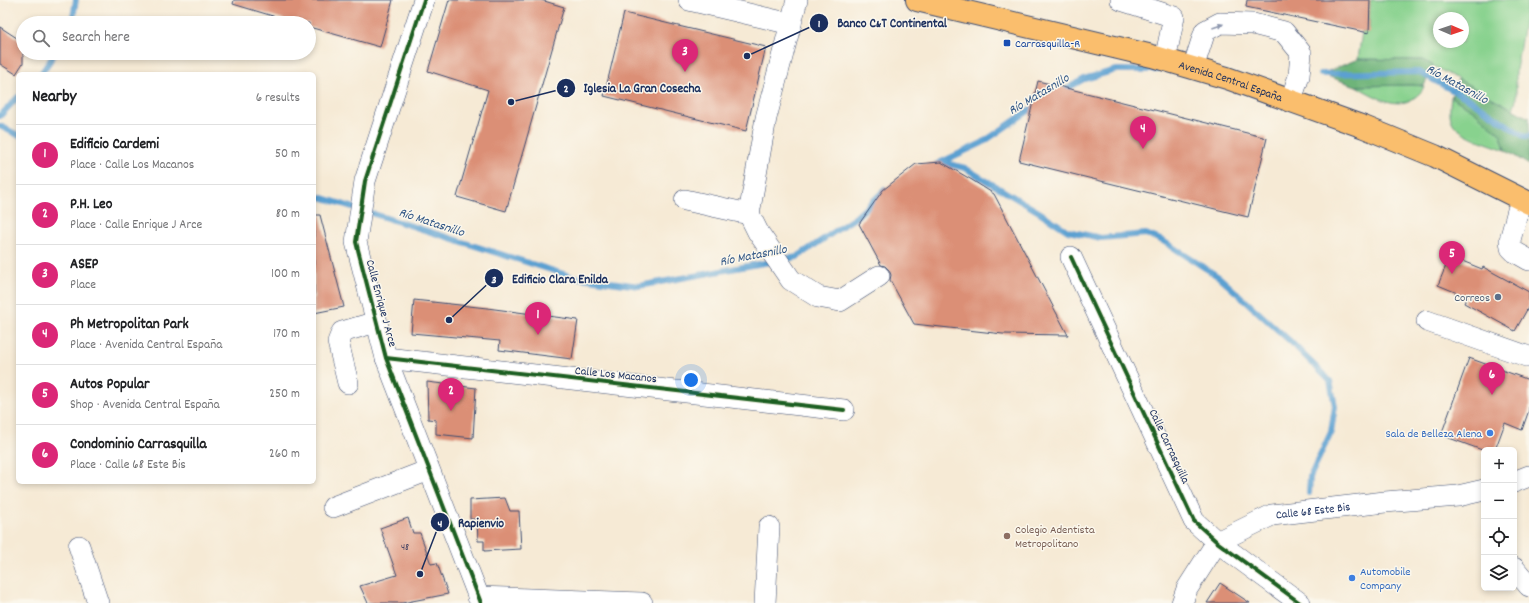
<!DOCTYPE html>
<meta charset="utf-8">
<style>
:root{--surface:#fff;--page:#f6f6f6;--text:#202124;--muted:#757577;--line:#e0e0e0;--accent:#db2777}
body{margin:0;font-family:Dekko,sans-serif;background:var(--page);color:var(--text)}
.controls{position:absolute;right:12px;bottom:12px;display:grid;overflow:hidden;border-radius:6px;box-shadow:0 2px 6px #0003}
.controls button{width:36px;height:36px;display:grid;place-items:center;padding:0;border:0;border-bottom:1px solid var(--line);background:var(--surface);color:var(--text);font:20px sans-serif}
.compass{position:absolute;left:1433px;top:12px;width:36px;height:36px;border-radius:50%;background:var(--surface);box-shadow:0 2px 6px #0003;rotate:92deg}
.you{position:absolute;left:691px;top:380px;width:14px;height:14px;margin:-10px;border:3px solid #fff;border-radius:50%;background:#1a73e8;box-shadow:0 0 0 6px #1a73e833}
.badge{display:grid;place-items:center;width:26px;height:26px;border-radius:50%;background:var(--accent);color:#fff;font-size:13px;font-weight:700}
.pin{position:absolute;translate:-50% -33px;filter:drop-shadow(0 1px 2px #0008)}
.pin::after{content:'';position:absolute;top:21px;width:14px;height:12px;background:inherit;clip-path:polygon(0 0,100% 0,50% 100%)}
.list{margin:0;padding:0;list-style:none}
h2{display:flex;justify-content:space-between;align-items:center;height:52px;margin:0;padding:0 16px;font-size:17px}
h2 small{font-size:13px;font-weight:400;color:var(--muted)}
.list li{display:grid;grid-template-columns:26px 1fr auto;gap:12px;align-items:center;box-sizing:border-box;height:60px;padding:0 16px;border-top:1px solid var(--line)}
.list b{display:block;font-size:15px;white-space:nowrap}
.list p{margin:0;font-size:13px;white-space:nowrap;color:var(--muted)}
.list em{font-size:13px;font-style:normal;color:var(--muted)}
.icon{flex:none;width:22px;height:22px;fill:none;stroke:currentColor;stroke-width:2;stroke-linecap:round;stroke-linejoin:round}
.map{position:relative;flex:none;width:1529px;height:603px;overflow:hidden}
.search{position:absolute;background:var(--surface);box-shadow:0 2px 6px #0003;left:16px;top:16px;width:300px;height:44px;display:flex;align-items:center;gap:10px;box-sizing:border-box;padding:0 14px;border-radius:22px;color:var(--muted);font-size:15px}
.panel{position:absolute;background:var(--surface);box-shadow:0 2px 6px #0003;left:16px;top:72px;width:300px;height:412px;border-radius:6px}
.map>svg:first-child{display:block}
.green{fill:#88d28e;stroke:#528076;fill-rule:evenodd}
.forest{fill:#6eb479;stroke:#44726c}
.lines{fill:none;stroke-linecap:round;stroke-linejoin:round}
.stream{stroke:#5ca0d1;stroke-width:6}
.building{fill:#db8f76}
.minor-casing{stroke:#3c4b70;stroke-width:22}
.major-casing{stroke:#3c4b70;stroke-width:24}
.minor{stroke:#fff;stroke-width:21}
.major{stroke:#fabe6d;stroke-width:22}
.cycleway-casing{stroke:#fbf7ec;stroke-width:6}
.cycleway{stroke:#1b5e20;stroke-width:4}
.oneway{fill:#8d97ae}
.transit-dot{fill:#1a4fb4;stroke:#fbf7ec;stroke-width:1.5}
.service-dot{fill:#5c6f8a;stroke:#fbf7ec;stroke-width:1.5}
.shop-dot{fill:#3f7fe0;stroke:#fbf7ec;stroke-width:1.5}
.education-dot{fill:#8d6e63;stroke:#fbf7ec;stroke-width:1.5}
.labels{text-anchor:middle;stroke-width:3;stroke-linejoin:round;paint-order:stroke}
.number-label{font-size:10px;fill:#4b4764}
.transit-label{font-size:12px;fill:#164399;stroke:#fbf7ec;text-anchor:start}
.street-label{font-size:12px;fill:#1b2f5e;stroke:#fbf7ec}
.service-label{font-size:12px;fill:#4e5e75;stroke:#fbf7ec;text-anchor:end}
.shop-label{font-size:12px;fill:#366cbe;stroke:#fbf7ec;text-anchor:end}
.education-label{font-size:12px;fill:#785e54;stroke:#fbf7ec;text-anchor:start}
.water-label{font-size:13px;font-style:italic;fill:#325786;stroke:#fbf7ec}
.leader{fill:none;stroke:#1b2f5e;stroke-width:1.5}
.callout-dot{fill:#1b2f5e;stroke:#fbf7ec;stroke-width:1.5}
.mark-label{font-size:12px;text-anchor:middle;font-weight:bold;fill:#fff}
.callout-label{font-size:13px;text-anchor:middle;font-weight:bold;fill:#1b2f5e;stroke:#fbf7ec;stroke-width:3;stroke-linejoin:round;paint-order:stroke}
</style>
<div class="map">
<svg width="1529" height="603" viewBox="0 0 1529 603">
<rect width="100%" height="100%" fill="#fbf7ec"/>
<filter id="ink" filterUnits="userSpaceOnUse"><feTurbulence type="fractalNoise" baseFrequency=".025" numOctaves="2"/><feDisplacementMap in="SourceGraphic" scale="8" xChannelSelector="R" yChannelSelector="G"/><feConvolveMatrix kernelMatrix="1 2 1 2 8 2 1 2 1" color-interpolation-filters="sRGB"/></filter>
<filter id="wash" filterUnits="userSpaceOnUse"><feTurbulence type="fractalNoise" baseFrequency=".012" numOctaves="4" result="noise"/><feDisplacementMap in="SourceGraphic" scale="16" xChannelSelector="R" yChannelSelector="G"/><feGaussianBlur stdDeviation="0.9" result="paint"/><feColorMatrix in="noise" values="0 0 0 0 0 0 0 0 0 0 0 0 0 0 0 0 0 1.4 0 .05"/><feComposite in="paint" operator="in"/></filter>
<g filter="url(#wash)">
<rect width="100%" height="100%" fill="#f6ead5"/>
<!-- green -->
<path class="green" d="M1370,0H1528L1516,70V100L1513,109L1422,60L1358,59L1362,32L1369,33ZM1439,18H1463V42H1439Z
M1412,85L1424,86C1422,92 1419,94 1414,98C1396,111 1372,95 1356,86Z
M1451,97L1473,110L1501,135L1505,150C1490,144 1464,137 1454,125C1448,117 1450,106 1451,97Z"/>
<!-- forest -->
<path class="forest" d="M1358,59L1422,60L1433,65L1424,86L1412,85L1356,86L1321,74Z
M1458,79L1527,117L1529,116V165L1505,150L1501,135L1473,110L1451,97Z"/>
<g class="lines">
<!-- stream -->
<path class="stream" d="M72,23L76,0
M41,74L55,53
M1321,74L1419,72L1469,99L1525,137L1529,136
M1061,92L1084,79L1116,70H1157
M0,116L18,97
M0,126L18,135
M941,162L965,168L1039,212L1068,231L1101,238L1146,234L1163,241L1219,277L1291,342L1330,381L1335,406L1331,432L1310,477L1309,493
M935,165L982,143L1037,105
M314,195L573,277L639,286L797,257L856,217L885,190"/>
</g>
<g id="blocks">
<!-- building -->
<path class="building" d="M234,0H393L380,47L309,27V23H296L233,4Z
M449,0H541L564,7L506,211L457,197L488,90L428,71Z
M1247,0H1370L1369,33L1246,7Z
M624,13L766,47L746,131L604,96Z
M0,27L23,42V63L16,74L0,64Z
M1038,81L1267,138L1248,217L1019,161Z
M941,162L972,180L994,194L1068,335L1003,334L914,324L890,280L891,275L889,270L885,266L881,265L859,224L883,190L916,164Z
M314,215H320L344,307L314,313Z
M1450,256L1482,269L1483,267L1529,292V306L1515,331L1464,303L1467,297L1438,285Z
M414,300L487,308L578,320L572,359L499,350L500,341L411,333Z
M1469,358L1529,380V410L1522,430L1505,423L1495,450H1482L1441,435Z
M427,382L476,388L473,438L436,434V420L428,419Z
M505,498L510,511H519L521,549L484,551V541H478L477,519H470V500Z
M408,518L413,533H420L431,564L437,563L448,594L402,603H368L360,586L397,575L380,528Z
M1220,583L1250,603H1207Z"/>
</g>
</g>
<g filter="url(#ink)">
<use href="#blocks" fill-opacity="0" stroke="#3c4b70" stroke-width="1"/>
<g class="lines">
<!-- minor casing -->
<g class="minor-casing">
<g id="minor">
<path d="M424,0L365,181L356,242L386,358L481,603"/>
<path d="M689,0L791,24"/>
<path d="M797,0L766,118L749,214L758,232L791,280L818,297L840,301L879,276"/>
<path d="M1121,0L1174,17L1165,60"/>
<path d="M1193,68L1205,31L1220,23L1253,24L1284,32L1301,53L1299,76L1291,100"/>
<path d="M1521,199L1510,240L1511,248L1515,252L1529,260"/>
<path d="M685,200L749,214"/>
<path d="M1071,257L1194,521L1217,542L1300,603"/>
<path d="M1427,321L1529,357"/>
<path d="M386,358L844,410"/>
<path d="M348,383L338,342L342,332L376,322"/>
<path d="M1514,482L1529,476"/>
<path d="M333,507L429,470"/>
<path d="M79,546L98,603"/>
<path d="M1514,568L1529,586"/>
<path d="M478,597L642,603"/>
<path d="M765,603L769,527"/>
<path id="s1" d="M1182,603L1187,589L1217,542L1272,515L1385,502L1458,496L1484,490"/>
</g>
</g>
<!-- major casing -->
<g class="major-casing">
<g id="major">
<path id="s2" d="M917,0L1152,56L1227,78L1364,127L1435,156L1529,203"/>
</g>
</g>
<!-- minor -->
<use href="#minor" class="minor"/>
<!-- major -->
<use href="#major" class="major"/>
<!-- cycleway casing -->
<g class="cycleway-casing">
<path id="cycleway" d="M424,0L365,181L356,242L386,358L481,603
M1071,257L1194,521L1217,542L1300,603
M386,358L844,410"/>
</g>
<!-- cycleway -->
<use href="#cycleway" class="cycleway"/>
</g>
<!-- one-way arrows -->
<defs><path id="oneway-solid" d="M-6-.8H1V-3.2L6.5 0L1 3.2V.8H-6Z"/></defs>
<use class="oneway" href="#oneway-solid" transform="translate(1218 26) rotate(-20)"/>
</g>
<!-- markers -->
<rect class="transit-dot" x="1003" y="39" width="8" height="8" rx="2"/>
<circle class="service-dot" cx="1498" cy="297" r="4"/>
<g class="shop-dot">
<circle cx="1490" cy="433" r="4"/>
<circle cx="1352" cy="578" r="4"/>
</g>
<circle class="education-dot" cx="1007" cy="536" r="4"/>
<g class="labels">
<!-- number labels -->
<g class="number-label">
<text x="405" y="550">48</text>
</g>
<!-- transit labels -->
<g class="transit-label">
<text x="1015" y="47">Carrasquilla-R</text>
</g>
<!-- street labels -->
<g class="street-label">
<text dy="4" stroke="none"><textPath href="#s2" startOffset="324">Avenida Central España</textPath></text>
<text transform="translate(382 303) rotate(75)" y="4">Calle Enrique J Arce</text>
<text transform="translate(616 374) rotate(6)" y="4">Calle Los Macanos</text>
<text transform="translate(1170 446) rotate(65)" y="4">Calle Carrasquilla</text>
<text dy="4" stroke="none"><textPath href="#s1" startOffset="173">Calle 68 Este Bis</textPath></text>
</g>
<!-- service labels -->
<g class="service-label">
<text x="1490" y="301">Correos</text>
</g>
<!-- shop labels -->
<g class="shop-label">
<text x="1482" y="437">Sala de Belleza Alena</text>
<text x="1360" y="575" text-anchor="start">Automobile<tspan x="1360" dy="14">Company</tspan></text>
</g>
<!-- education labels -->
<g class="education-label">
<text x="1015" y="533">Colegio Adentista<tspan x="1015" dy="14">Metropolitano</tspan></text>
</g>
<!-- water labels -->
<g class="water-label">
<text transform="translate(1458 83) rotate(29)" y="5">Río Matasnillo</text>
<text transform="translate(1038 93) rotate(-31)" y="5">Río Matasnillo</text>
<text transform="translate(432 221) rotate(18)" y="5">Río Matasnillo</text>
<text transform="translate(753 254) rotate(-11)" y="5">Río Matasnillo</text>
</g>
</g>
<!-- callouts -->
<path class="leader" d="M747 56L819 23M511 102L566 88M449 320L494 278M420 574L440 522"/>
<g class="callout-dot">
<circle cx="747" cy="56" r="4"/>
<circle cx="511" cy="102" r="4"/>
<circle cx="449" cy="320" r="4"/>
<circle cx="420" cy="574" r="4"/>
<circle cx="819" cy="23" r="10"/>
<circle cx="566" cy="88" r="10"/>
<circle cx="494" cy="278" r="10"/>
<circle cx="440" cy="522" r="10"/>
</g>
<g class="mark-label">
<text x="819" y="27">1</text>
<text x="566" y="92">2</text>
<text x="494" y="283">3</text>
<text x="440" y="527">4</text>
</g>
<g class="callout-label">
<text x="892" y="27">Banco C&amp;T Continental</text>
<text x="642" y="92">Iglesia La Gran Cosecha</text>
<text x="560" y="283">Edificio Clara Enilda</text>
<text x="481" y="527">Rapienvio</text>
</g>
</svg>
<div class="controls">
<button>+</button>
<button>−</button>
<button><svg class="icon" aria-label="locate" viewBox="0 0 24 24"><circle cx="12" cy="12" r="6"/><path d="M12 2v4M12 18v4M2 12h4M18 12h4"/></svg></button>
<button><svg class="icon" aria-label="layers" viewBox="0 0 24 24"><path d="M12 4l9 5-9 5-9-5zM3 14l9 5 9-5"/></svg></button>
</div>
<svg class="compass" viewBox="-18 -18 36 36"><path d="M0-13l5 13h-10z" fill="#e53935"/><path d="M0 13l5-13h-10z" fill="#757577"/></svg>
<div class="you"></div>
<div class="pin badge" style="left:538px;top:335px">1</div>
<div class="pin badge" style="left:451px;top:411px">2</div>
<div class="pin badge" style="left:685px;top:72px">3</div>
<div class="pin badge" style="left:1143px;top:149px">4</div>
<div class="pin badge" style="left:1452px;top:274px">5</div>
<div class="pin badge" style="left:1492px;top:395px">6</div>
<div class="search"><svg class="icon" aria-label="search" viewBox="0 0 24 24"><circle cx="10" cy="10" r="6"/><path d="M15 15l6 6"/></svg>Search here</div>
<section class="panel">
<h2>Nearby<small>6 results</small></h2>
<ul class="list">
<li><span class="badge">1</span><div><b>Edificio Cardemi</b><p>Place · Calle Los Macanos</p></div><em>50 m</em></li>
<li><span class="badge">2</span><div><b>P.H. Leo</b><p>Place · Calle Enrique J Arce</p></div><em>80 m</em></li>
<li><span class="badge">3</span><div><b>ASEP</b><p>Place</p></div><em>100 m</em></li>
<li><span class="badge">4</span><div><b>Ph Metropolitan Park</b><p>Place · Avenida Central España</p></div><em>170 m</em></li>
<li><span class="badge">5</span><div><b>Autos Popular</b><p>Shop · Avenida Central España</p></div><em>250 m</em></li>
<li><span class="badge">6</span><div><b>Condominio Carrasquilla</b><p>Place · Calle 68 Este Bis</p></div><em>260 m</em></li>
</ul>
</section>
</div>
